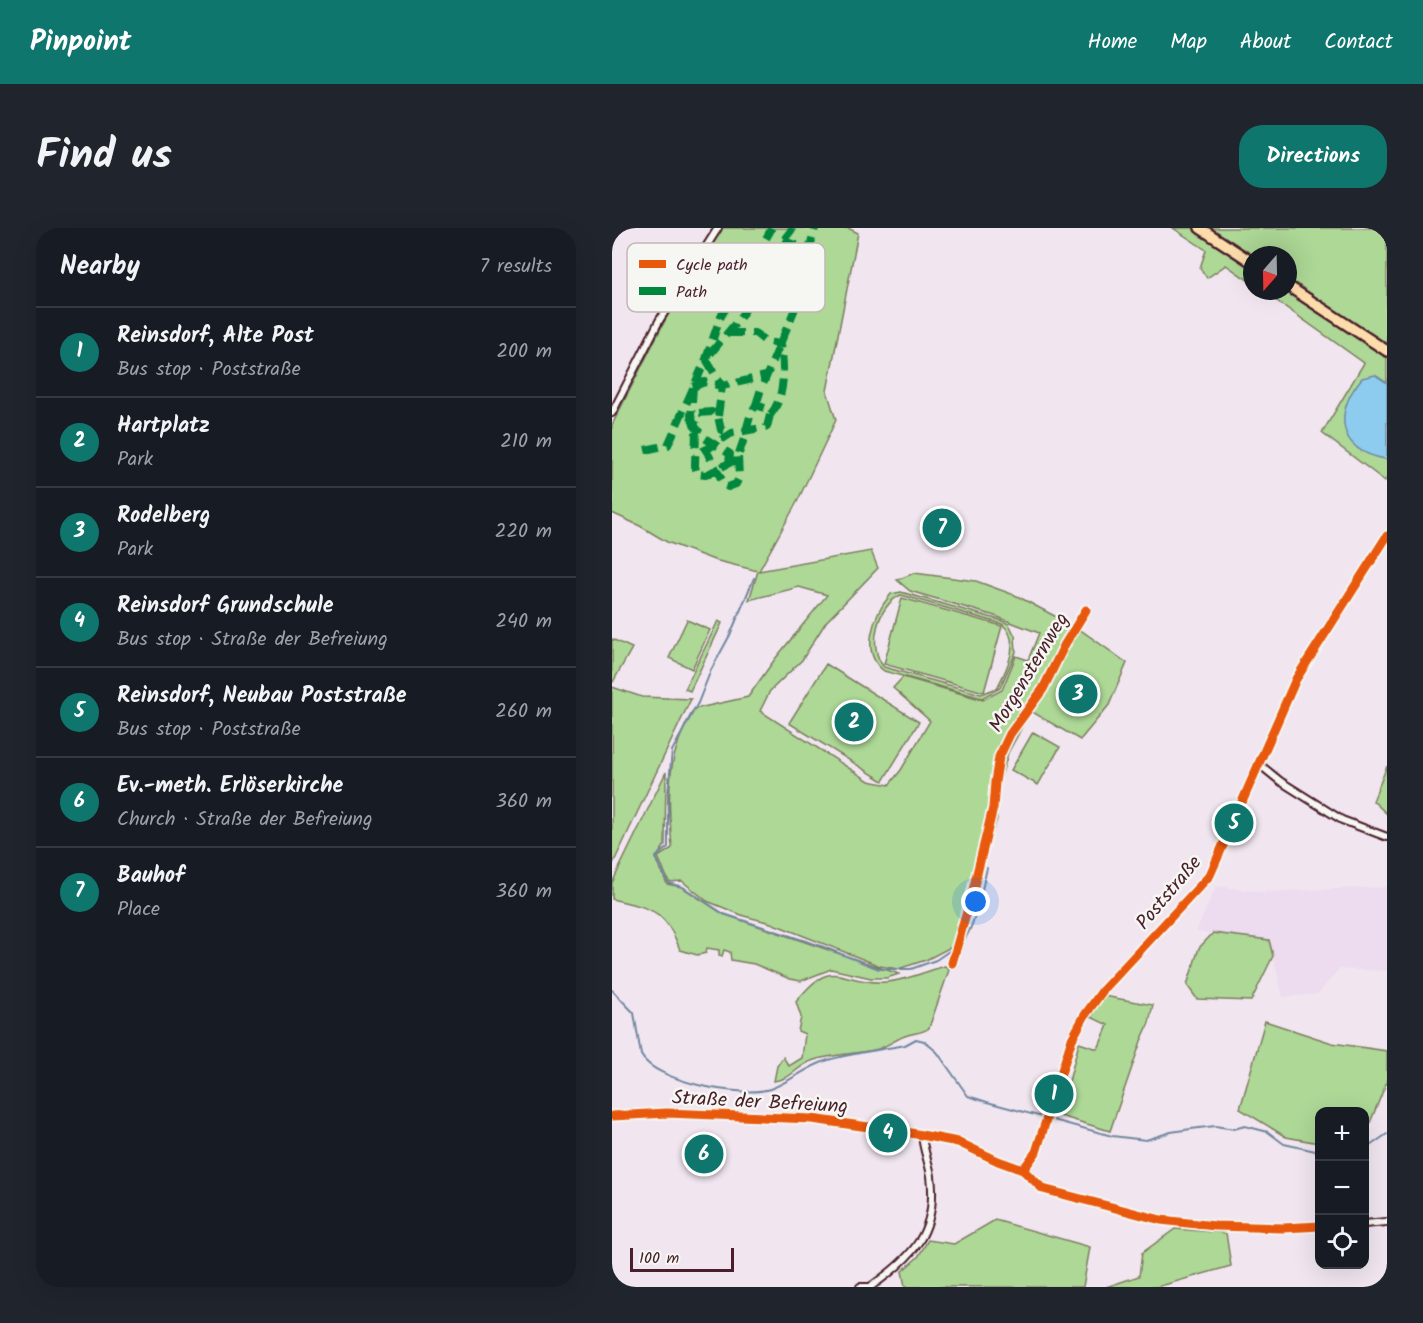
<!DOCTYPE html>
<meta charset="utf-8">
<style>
:root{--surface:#171b24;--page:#20242c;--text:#f1f3f6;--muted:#9ea1a6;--line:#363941;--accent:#0f766e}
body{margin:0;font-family:Kalam,sans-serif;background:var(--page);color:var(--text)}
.controls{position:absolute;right:18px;bottom:18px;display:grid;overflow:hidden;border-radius:12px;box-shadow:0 6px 24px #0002}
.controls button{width:54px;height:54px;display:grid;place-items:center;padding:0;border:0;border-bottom:2px solid var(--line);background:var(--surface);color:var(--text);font:30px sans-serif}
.compass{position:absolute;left:631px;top:18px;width:54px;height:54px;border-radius:50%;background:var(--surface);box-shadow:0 6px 24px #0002;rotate:200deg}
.scale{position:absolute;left:18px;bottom:15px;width:104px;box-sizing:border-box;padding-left:6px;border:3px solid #4a1f2b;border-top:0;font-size:16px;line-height:21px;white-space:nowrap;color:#4a1f2b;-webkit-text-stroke:4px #f6f6f2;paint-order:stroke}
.you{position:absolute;left:364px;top:674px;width:21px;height:21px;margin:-15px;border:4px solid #fff;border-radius:50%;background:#1a73e8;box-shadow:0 0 0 9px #1a73e833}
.badge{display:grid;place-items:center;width:39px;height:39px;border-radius:50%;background:var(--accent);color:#fff;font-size:20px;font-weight:700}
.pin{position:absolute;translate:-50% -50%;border:3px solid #fff;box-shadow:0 2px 6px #0006}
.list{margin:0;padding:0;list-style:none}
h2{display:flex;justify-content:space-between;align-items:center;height:78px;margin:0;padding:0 24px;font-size:26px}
h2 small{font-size:20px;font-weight:400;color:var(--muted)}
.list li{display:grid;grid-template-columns:39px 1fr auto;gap:18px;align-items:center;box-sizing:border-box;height:90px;padding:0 24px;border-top:2px solid var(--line)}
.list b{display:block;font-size:22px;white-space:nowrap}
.list p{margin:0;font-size:20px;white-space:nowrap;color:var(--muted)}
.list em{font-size:20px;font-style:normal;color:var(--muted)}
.icon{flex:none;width:33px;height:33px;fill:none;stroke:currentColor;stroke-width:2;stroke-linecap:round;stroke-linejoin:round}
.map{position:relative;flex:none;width:775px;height:1059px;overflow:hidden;border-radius:24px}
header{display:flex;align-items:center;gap:36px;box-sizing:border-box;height:84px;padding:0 30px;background:var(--accent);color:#fff}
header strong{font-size:28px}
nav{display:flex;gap:33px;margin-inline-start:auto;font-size:21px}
.intro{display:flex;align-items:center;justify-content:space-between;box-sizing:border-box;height:144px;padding:0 36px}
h1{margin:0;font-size:42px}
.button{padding:15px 27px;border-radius:24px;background:var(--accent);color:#fff;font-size:21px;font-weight:700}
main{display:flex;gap:36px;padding:0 36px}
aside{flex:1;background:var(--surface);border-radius:24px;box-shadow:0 6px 24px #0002}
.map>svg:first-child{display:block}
.built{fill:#eddbef}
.green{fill:#add896;stroke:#7c7c60;stroke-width:1.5;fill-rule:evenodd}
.water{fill:#8dccee;stroke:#7287a0;stroke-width:1.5}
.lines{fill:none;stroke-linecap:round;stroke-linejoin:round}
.stream{stroke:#7287a0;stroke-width:2}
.street-casing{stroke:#4a1f2b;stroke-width:10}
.primary-casing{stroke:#4a1f2b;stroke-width:14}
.street{stroke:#f6f6f2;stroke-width:6}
.primary{stroke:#fddcac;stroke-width:9}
.quiet{stroke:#00873e;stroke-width:8;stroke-dasharray:15 8;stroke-linecap:butt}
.cycleway-casing{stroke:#f6f6f2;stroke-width:13}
.cycleway{stroke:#e8590c;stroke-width:9}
.labels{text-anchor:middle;stroke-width:5;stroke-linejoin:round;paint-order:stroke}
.street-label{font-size:20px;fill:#4a1f2b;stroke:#f6f6f2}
.key{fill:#f6f6f2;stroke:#c2b6b6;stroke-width:1.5}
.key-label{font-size:16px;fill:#4a1f2b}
</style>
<header>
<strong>Pinpoint</strong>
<nav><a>Home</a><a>Map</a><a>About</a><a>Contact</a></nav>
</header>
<div class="intro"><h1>Find us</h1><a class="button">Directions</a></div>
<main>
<aside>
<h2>Nearby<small>7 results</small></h2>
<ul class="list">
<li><span class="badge">1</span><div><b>Reinsdorf, Alte Post</b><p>Bus stop · Poststraße</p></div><em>200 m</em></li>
<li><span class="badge">2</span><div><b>Hartplatz</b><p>Park</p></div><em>210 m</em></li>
<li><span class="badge">3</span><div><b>Rodelberg</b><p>Park</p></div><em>220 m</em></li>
<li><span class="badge">4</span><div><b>Reinsdorf Grundschule</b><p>Bus stop · Straße der Befreiung</p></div><em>240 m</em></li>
<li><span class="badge">5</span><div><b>Reinsdorf, Neubau Poststraße</b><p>Bus stop · Poststraße</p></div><em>260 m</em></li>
<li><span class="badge">6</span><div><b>Ev.-meth. Erlöserkirche</b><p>Church · Straße der Befreiung</p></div><em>360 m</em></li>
<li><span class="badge">7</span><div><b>Bauhof</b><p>Place</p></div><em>360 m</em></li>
</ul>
</aside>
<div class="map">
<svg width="775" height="1059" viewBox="0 0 775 1059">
<rect width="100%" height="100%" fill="#f1e6f0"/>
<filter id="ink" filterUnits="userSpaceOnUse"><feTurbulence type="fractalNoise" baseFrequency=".0167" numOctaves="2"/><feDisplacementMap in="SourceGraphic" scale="12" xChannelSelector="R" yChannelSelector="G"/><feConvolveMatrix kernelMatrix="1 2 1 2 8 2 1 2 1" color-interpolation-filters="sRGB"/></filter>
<g filter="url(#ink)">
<!-- built -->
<path class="built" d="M604,658L650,664L775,659V743L727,741L706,766L671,769L657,712L584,704Z"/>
<!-- green -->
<path class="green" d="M109,0H236L246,5L215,163L224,192L185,274L147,343L259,323L266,340L214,394L190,432L158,463L148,483L257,553L277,557L289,542L318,493L281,460L291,449L371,472L390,462L404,428L416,432L427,405L383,388L298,363L285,352L302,345L364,353L405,368L467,401L515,435L497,477L468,512L419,483L396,525L386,561L385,591L370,638L353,703L339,719L314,732L286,741L268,738L159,695L132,688L95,673L70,653L57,654L46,629L60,620C56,566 53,529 82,481L136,469L163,431L215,367L187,359L137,372L146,343L102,332L55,314L28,298L0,285V197L73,53Z
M561,0H765L775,6V250L773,253L710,205L752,135L651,63H676V27H640V55L614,37L595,50L588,40L594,22Z
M289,364L388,392L397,396L403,408L404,424L388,460L370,470L272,443C247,424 262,386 279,366ZM289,367L390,396C410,413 395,441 385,460L369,466L272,439C255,420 265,377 289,367Z
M290,370L390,398L372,464L272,436Z
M75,392L98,402L80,441L57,430Z
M106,393L110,395L78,463L73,461Z
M0,411L20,420L1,454L0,453Z
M214,436L307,494L271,553L177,495Z
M0,459L30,469L79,471L0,638Z
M421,504L448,519L426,557L399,542Z
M775,538V586L761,573Z
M54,544L53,617L44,630L55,656L70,659L111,686L287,746L275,750H259L219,741L189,753L178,751L142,736L119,732L118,724L112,722L110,728L107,727V722L95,720L94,725L85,727L68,722C53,681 40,681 0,671V655Z
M601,705L657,712L661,728L639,773L585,771L575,757L587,720Z
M333,738L337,742L317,800C311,805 303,805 296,807C285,810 276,818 266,821C246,826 223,826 202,832C184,838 182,850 162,853L165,838L171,829L177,838L190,830L193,806L186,803L189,789L184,774C222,725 227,757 274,754C292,753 315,743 333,738Z
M492,768L541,777L537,795L529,813L498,903L448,888L467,815L486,821L496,797L479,789Z
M653,793L720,815L775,823V853L753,907L752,884H708L707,915L674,909L628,881Z
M383,992L478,1019L471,1059H293L290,1043L306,1029L316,1012L342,1016Z
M563,1001L614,1005L619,1038L545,1059H494L527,1048L530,1025Z"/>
<!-- water -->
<path class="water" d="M763,147L775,155V230L773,231C724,222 722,184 750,150Z"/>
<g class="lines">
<!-- stream -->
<path class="stream" d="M142,350L118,407L99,442L86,475L60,523L56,565V619L44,629L56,655L71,659L112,686L209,718L267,741H299L324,732L340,721
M350,714C362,703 371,657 375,640
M0,762L22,785L29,827C43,854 130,870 158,861C178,854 194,839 216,832C241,825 267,822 293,817L304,811L312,813L325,824L356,868L375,874L500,908L534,912L559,904L579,901L603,898L622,901L633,898L656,904L672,916L708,924
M752,922L775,906"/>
<!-- street casing -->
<g class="street-casing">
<path id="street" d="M0,185L47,93L106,0
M647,536L668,553L730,592L775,609
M0,888L55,885L200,891L299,905L346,914L386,933L411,942L431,961L549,992L603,998L672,1000L708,998
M411,942L424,924L460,811L473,787L491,762L598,647L684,451L775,308
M752,996L775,994
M248,1059H259
M258,1059C300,1030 326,1004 319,948C317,934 311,922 310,907"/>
</g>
<!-- primary casing -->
<g class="primary-casing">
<path id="primary" d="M588,0L640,34
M676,58L775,123"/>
</g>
<!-- street -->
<use href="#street" class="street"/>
<!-- primary -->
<use href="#primary" class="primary"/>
<!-- quiet -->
<path class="quiet" d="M171,13L198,21
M116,105H143L154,114L169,116C172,139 174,169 158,187
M81,159L79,188L84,202L83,238L85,246L94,247L125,231L134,205V203L139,185L144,177L153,180L158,187L155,199L120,205L83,229
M81,159L92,154L110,158L154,148
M144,177L149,161L182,83L203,0
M106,188L110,158L94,131L127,91L170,25L171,13L181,0
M92,218L112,256L116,259L124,256L127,250L126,228L128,226
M33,222L56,217L94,131L108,90L160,0
M117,235L118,226L91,209L82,197L87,185L100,184L106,188L109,202L120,205"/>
<!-- cycleway casing -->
<g class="cycleway-casing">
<path id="cycleway" d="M340,735L360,666L381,580L383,554L387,529L398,506L431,461L453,416L474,382
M0,888L55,885L200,891L299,905L346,914L386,933L411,942L431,961L549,992L603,998L672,1000L708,998
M411,942L424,924L460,811L473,787L491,762L598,647L684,451L775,308"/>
</g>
<!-- cycleway -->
<use href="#cycleway" class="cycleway"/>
</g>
</g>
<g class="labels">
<!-- street labels -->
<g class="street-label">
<text transform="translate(416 444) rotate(-59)" y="7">Morgensternweg</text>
<text transform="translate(556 664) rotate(-50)" y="7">Poststraße</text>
<text transform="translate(148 873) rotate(3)" y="7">Straße der Befreiung</text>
</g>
</g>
<!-- legend -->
<rect x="15" y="15" width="198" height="69" rx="9" class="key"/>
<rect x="27" y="32" width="27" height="8" fill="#e8590c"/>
<rect x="27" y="59" width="27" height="8" fill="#00873e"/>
<g class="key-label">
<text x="64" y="42">Cycle path</text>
<text x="64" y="69">Path</text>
</g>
</svg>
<div class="controls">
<button>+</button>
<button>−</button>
<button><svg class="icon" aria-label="locate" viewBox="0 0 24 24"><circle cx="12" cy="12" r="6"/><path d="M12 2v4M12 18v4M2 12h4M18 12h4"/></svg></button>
</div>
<svg class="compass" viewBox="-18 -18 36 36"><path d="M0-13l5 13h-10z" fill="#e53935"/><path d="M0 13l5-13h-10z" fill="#9ea1a6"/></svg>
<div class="scale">100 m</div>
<div class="you"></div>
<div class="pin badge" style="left:442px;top:866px">1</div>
<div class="pin badge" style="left:242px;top:494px">2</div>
<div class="pin badge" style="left:466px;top:466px">3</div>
<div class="pin badge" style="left:276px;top:905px">4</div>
<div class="pin badge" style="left:622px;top:595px">5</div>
<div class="pin badge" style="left:92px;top:926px">6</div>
<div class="pin badge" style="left:330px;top:300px">7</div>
</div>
</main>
